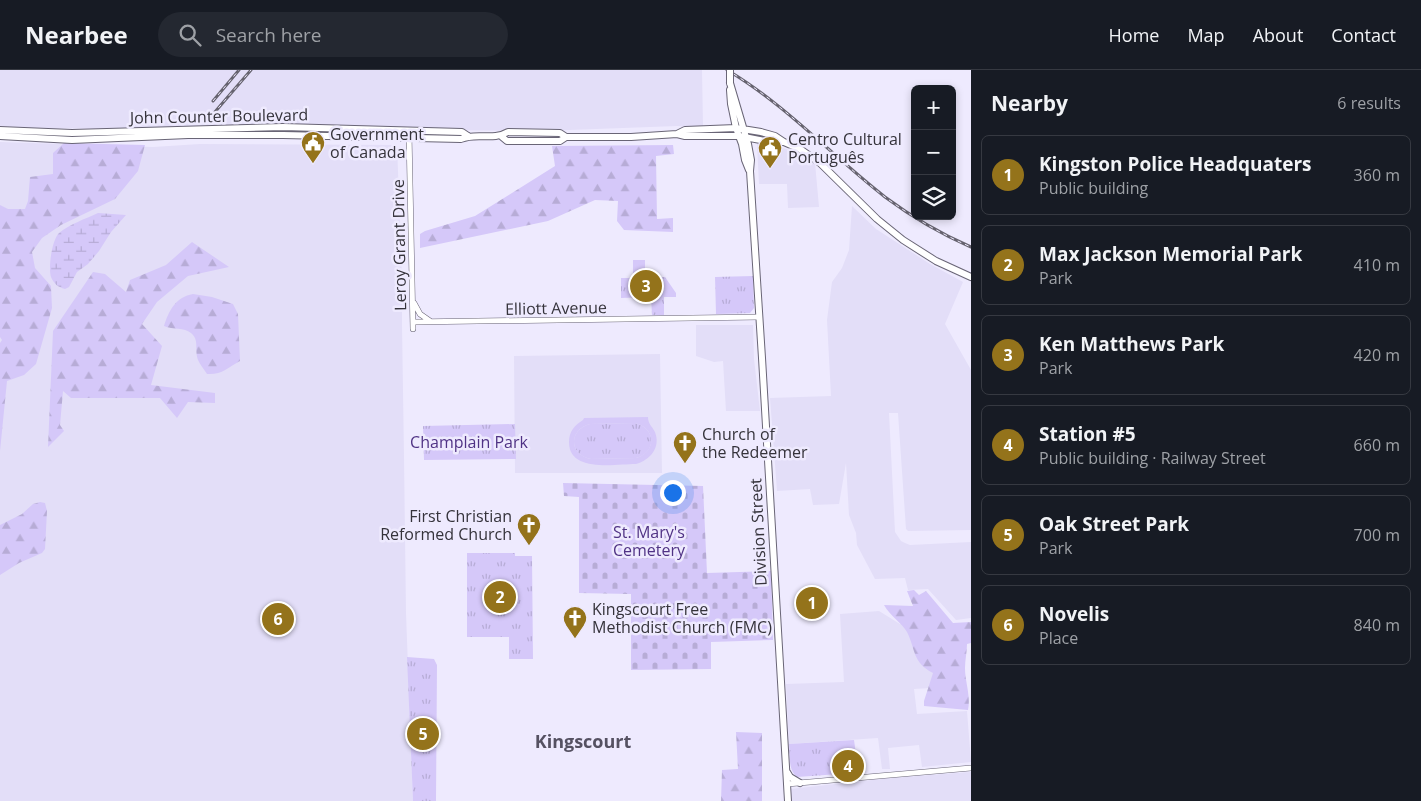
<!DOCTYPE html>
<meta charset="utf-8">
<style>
:root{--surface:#171b24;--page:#242831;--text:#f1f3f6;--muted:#9ea1a6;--line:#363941;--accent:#94731b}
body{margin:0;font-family:"Open Sans",sans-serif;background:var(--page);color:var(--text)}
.controls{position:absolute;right:15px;top:15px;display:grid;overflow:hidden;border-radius:8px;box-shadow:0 2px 8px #0003}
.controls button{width:45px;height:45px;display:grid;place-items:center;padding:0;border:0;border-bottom:1px solid var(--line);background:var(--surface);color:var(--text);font:25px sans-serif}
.you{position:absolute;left:672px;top:422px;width:18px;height:18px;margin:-12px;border:4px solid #fff;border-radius:50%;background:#1a73e8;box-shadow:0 0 0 8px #1a73e833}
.badge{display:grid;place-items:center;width:32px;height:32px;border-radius:50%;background:var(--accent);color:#fff;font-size:16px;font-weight:700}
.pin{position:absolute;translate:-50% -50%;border:2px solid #fff;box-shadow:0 1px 5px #0006}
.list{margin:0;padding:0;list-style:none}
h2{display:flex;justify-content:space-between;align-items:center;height:65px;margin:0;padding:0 20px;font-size:21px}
h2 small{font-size:16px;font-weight:400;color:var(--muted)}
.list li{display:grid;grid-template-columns:32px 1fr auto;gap:15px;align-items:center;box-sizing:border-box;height:80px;margin:0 10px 10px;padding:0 10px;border:1px solid var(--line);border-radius:8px}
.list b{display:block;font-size:19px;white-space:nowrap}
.list p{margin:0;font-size:16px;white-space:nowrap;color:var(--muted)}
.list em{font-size:16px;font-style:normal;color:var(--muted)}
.icon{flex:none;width:28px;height:28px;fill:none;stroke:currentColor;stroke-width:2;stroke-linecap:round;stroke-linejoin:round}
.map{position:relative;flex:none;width:971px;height:731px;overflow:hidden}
header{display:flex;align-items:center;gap:30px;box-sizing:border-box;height:70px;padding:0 25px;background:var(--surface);border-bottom:1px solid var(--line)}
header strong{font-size:24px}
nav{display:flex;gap:28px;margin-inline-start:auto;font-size:18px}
.search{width:350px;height:45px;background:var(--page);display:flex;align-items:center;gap:12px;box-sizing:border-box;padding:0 18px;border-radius:28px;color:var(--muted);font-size:19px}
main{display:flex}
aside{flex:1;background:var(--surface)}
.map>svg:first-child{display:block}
.built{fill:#e3def8}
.grass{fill:url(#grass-tufts)}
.forest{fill:url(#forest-firs)}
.wetland{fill:url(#wetland-marsh)}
.cemetery{fill:url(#cemetery-stones)}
.garden{fill:#d5c8f9;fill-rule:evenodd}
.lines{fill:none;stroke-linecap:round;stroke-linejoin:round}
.minor-casing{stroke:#696576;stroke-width:6}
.major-casing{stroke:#696576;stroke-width:8}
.minor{stroke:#fff;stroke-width:5}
.major{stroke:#fff;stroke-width:6}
.rail-casing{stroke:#66636f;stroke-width:3}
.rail{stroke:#eeeafe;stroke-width:1;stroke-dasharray:4;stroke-linecap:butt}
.major-bridge-casing{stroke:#696576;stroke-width:8;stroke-linecap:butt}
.major-bridge{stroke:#fff;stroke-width:6}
.labels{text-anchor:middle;stroke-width:5;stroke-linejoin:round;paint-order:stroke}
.street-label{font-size:16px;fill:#35333b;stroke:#eeeafe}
.poi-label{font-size:16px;fill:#35333b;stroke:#eeeafe;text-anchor:start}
.park-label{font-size:16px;fill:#503385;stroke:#eeeafe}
.neighbourhood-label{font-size:18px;font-weight:bold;fill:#555162;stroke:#eeeafe}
</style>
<header>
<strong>Nearbee</strong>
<div class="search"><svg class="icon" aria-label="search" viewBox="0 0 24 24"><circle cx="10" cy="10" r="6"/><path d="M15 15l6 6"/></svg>Search here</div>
<nav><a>Home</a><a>Map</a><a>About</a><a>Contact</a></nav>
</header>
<main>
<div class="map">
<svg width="971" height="731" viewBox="0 0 971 731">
<defs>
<pattern id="grass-tufts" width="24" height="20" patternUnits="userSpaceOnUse" patternTransform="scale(1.25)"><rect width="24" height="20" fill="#d5c8f9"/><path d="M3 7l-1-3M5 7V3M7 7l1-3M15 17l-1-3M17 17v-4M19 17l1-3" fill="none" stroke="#b7acd6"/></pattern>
<pattern id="forest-firs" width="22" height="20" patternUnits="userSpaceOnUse" patternTransform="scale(1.25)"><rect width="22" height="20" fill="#d5c8f9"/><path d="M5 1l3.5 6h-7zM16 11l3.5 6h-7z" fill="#b7acd6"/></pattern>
<pattern id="wetland-marsh" width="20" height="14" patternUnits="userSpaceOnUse" patternTransform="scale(1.25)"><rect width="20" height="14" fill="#d5c8f9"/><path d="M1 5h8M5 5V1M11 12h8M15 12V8" fill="none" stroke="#b7acd6"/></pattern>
<pattern id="cemetery-stones" width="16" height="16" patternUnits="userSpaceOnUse" patternTransform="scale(1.25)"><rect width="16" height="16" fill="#d5c8f9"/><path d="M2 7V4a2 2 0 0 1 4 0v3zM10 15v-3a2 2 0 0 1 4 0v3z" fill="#b7acd6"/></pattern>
</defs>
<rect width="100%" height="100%" fill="#eeeafe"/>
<!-- built -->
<path class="built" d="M0,0H702L703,57L677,56L542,61L441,60L293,54L170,62L68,58L48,59L0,56Z
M0,72L153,77L200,74L397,75L402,207V255L404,387L406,543L413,731H0Z
M760,72L794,81L815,93L819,137L788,138L787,114H759L757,74Z
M852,136L876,159L930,194L963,212L945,254L971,300V460L908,461L906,459L898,343H889L895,462L901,471L905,473L910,475L971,472V548L956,550L928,519L908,520L905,508L875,509L857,475L856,463L849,445L846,393L839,434L813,435L810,419L777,421L770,328L831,326L827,250L832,212L842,198L849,180Z
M696,255H753L754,289L760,341H726L723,291L714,292L696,286Z
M660,284L662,403H515L514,286Z
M879,541L900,554H958L963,616L914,619L917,644L967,641L971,692L922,697L919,675L888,678L890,699H882L878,668L789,674L786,614L844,612L840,544Z
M971,702V731H791L790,719L890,708Z"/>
<!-- grass -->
<path class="grass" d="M633,190H645V208L665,207L676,223V227H664V245H652L651,227L621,228V208H633Z
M753,206L754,238L750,243L716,244L715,207Z
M635,353C656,358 657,382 636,388L591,389C569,385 568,360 590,354Z
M515,354L516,389L424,390L423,356Z
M467,483H515V486H532L533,589H509V567H467Z
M407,587L434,589L437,595L436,731H413Z
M854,670L856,684L837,687L839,704L797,707C788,700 790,685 789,674Z"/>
<!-- forest -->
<path class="forest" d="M64,73L145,75L138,101L115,129L61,155L42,168L32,182L35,198L51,216L52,238L36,294L24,305L7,311L0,381V273L2,270L0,267V135L8,139H25L28,131L30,107L53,104V83Z
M673,75L674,84L656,86L657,149L673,148V162L624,160L617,151L618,131L595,130L548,151L420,178V164L425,161L475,146L555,96L552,76Z
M192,172L229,197L188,206L157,232L142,254L162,276L151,315L215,323V333L188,332L177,348L160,328H71L63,321L60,355L64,361L48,377L53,261L93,202L105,204L126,222L130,210L166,195Z
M193,224L212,227L233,234L238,244L240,291C227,298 222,305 207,304C204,299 200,295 198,290C194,281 200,270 191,263C184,257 173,260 164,256C169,240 176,227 193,224Z
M40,432L45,433L47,441L45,479L42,483L19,493L0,505V455L22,444L33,434Z
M914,520L919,525L926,521L953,553L971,552V573L967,574C967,582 965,590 965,598C965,612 971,626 968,640L924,636V631L933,603C912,592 916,580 907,562C902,553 890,546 884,535L913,536L907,521Z
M736,662L762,663V731H721L722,700L738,699Z"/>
<!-- wetland -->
<path class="wetland" d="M98,143L126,145L111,162L99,181L88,194L77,202L69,217L65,219C58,217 54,214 51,207C48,197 52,170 59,163C70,154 85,149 98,143Z"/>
<!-- cemetery -->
<path class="cemetery" d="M563,413L703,416L707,503L771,501L773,570L711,572V599L631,600V524L579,523V427L564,426Z"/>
<!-- garden -->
<path class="garden" d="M648,347C648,354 652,356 655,362C661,378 650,390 636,394C615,394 569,403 569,372C569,361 575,355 583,350L584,348ZM635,353C656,358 657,382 636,388L591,389C569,385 568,360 590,354Z"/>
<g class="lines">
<!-- minor casing -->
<g class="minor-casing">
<path id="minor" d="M409,64L413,259
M414,233L420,244L430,251
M413,252L759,247
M787,714L971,698"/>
</g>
<!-- major casing -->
<g class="major-casing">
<path id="major" d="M730,13L748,74L751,90L750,101L762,288L788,731
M730,20L731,34L736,58L742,74L745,90L749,100
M0,60L72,63L283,57L462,62L468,66
M677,64L685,60L736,58L761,62L775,66L784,72L800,79L820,93L877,149L903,170L936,191L971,207
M0,66L72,70L188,65H283L461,69C476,62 493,71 508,62L560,63L566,67
M501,66L507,71H560L566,67H631L677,64L685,66H739L771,72H783
M787,702L790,707L800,713"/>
</g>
<!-- minor -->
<use href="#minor" class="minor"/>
<!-- major -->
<use href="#major" class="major"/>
<!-- rail casing -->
<g class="rail-casing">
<path id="rail" d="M727,0C786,35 831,85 885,127C912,147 941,164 971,177
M213,31L239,0
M208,50L251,0"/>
</g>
<!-- rail -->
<use href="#rail" class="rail"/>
<!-- major-bridge casing -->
<g class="major-bridge-casing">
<path id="major-bridge" d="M730,0V13"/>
</g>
<!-- major-bridge -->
<use href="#major-bridge" class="major-bridge"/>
</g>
<!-- icons -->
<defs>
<g id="civic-pin" transform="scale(1.25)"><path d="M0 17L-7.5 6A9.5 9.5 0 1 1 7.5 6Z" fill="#94731b" stroke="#eeeafe"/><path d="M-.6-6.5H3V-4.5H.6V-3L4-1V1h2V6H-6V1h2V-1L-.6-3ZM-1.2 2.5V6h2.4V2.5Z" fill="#fff"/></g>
<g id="church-pin" transform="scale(1.25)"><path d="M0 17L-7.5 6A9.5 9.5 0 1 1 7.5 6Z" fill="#94731b" stroke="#eeeafe"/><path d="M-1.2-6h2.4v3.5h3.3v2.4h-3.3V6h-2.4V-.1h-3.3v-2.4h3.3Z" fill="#fff"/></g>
</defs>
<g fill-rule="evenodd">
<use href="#civic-pin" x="313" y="73"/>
<use href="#civic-pin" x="770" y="78"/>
<use href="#church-pin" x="685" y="373"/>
<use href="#church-pin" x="529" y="455"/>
<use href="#church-pin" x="575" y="548"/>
</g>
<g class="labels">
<!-- street labels -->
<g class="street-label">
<text transform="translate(219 46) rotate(-1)" y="6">John Counter Boulevard</text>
<text transform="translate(399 175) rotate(-91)" y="6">Leroy Grant Drive</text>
<text transform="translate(556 238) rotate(-1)" y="6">Elliott Avenue</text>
<text transform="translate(758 462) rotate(-93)" y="6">Division Street</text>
</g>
<!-- poi labels -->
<g class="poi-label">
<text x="330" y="70">Government<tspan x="330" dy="18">of Canada</tspan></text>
<text x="788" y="75">Centro Cultural<tspan x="788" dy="18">Português</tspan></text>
<text x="702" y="370">Church of<tspan x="702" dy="18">the Redeemer</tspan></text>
<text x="512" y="452" text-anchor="end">First Christian<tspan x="512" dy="18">Reformed Church</tspan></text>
<text x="592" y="545">Kingscourt Free<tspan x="592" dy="18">Methodist Church (FMC)</tspan></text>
</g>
<!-- park labels -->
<g class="park-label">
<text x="469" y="378">Champlain Park</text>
<text x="649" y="468">St. Mary's<tspan x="649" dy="18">Cemetery</tspan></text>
</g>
<!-- neighbourhood labels -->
<g class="neighbourhood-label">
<text x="583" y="678">Kingscourt</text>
</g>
</g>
</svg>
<div class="controls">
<button>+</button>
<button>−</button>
<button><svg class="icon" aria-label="layers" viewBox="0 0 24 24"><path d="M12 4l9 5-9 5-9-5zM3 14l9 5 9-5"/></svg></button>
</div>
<div class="you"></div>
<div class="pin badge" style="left:812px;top:533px">1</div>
<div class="pin badge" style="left:500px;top:527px">2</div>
<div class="pin badge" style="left:646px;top:216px">3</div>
<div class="pin badge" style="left:848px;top:696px">4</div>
<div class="pin badge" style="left:423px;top:664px">5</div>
<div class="pin badge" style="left:278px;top:549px">6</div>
</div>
<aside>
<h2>Nearby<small>6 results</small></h2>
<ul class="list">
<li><span class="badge">1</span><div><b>Kingston Police Headquaters</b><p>Public building</p></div><em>360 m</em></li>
<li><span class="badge">2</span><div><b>Max Jackson Memorial Park</b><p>Park</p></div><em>410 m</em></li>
<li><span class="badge">3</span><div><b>Ken Matthews Park</b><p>Park</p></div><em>420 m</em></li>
<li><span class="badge">4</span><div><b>Station #5</b><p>Public building · Railway Street</p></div><em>660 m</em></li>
<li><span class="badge">5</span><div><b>Oak Street Park</b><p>Park</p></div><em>700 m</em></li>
<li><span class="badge">6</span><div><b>Novelis</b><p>Place</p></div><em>840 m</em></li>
</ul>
</aside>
</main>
